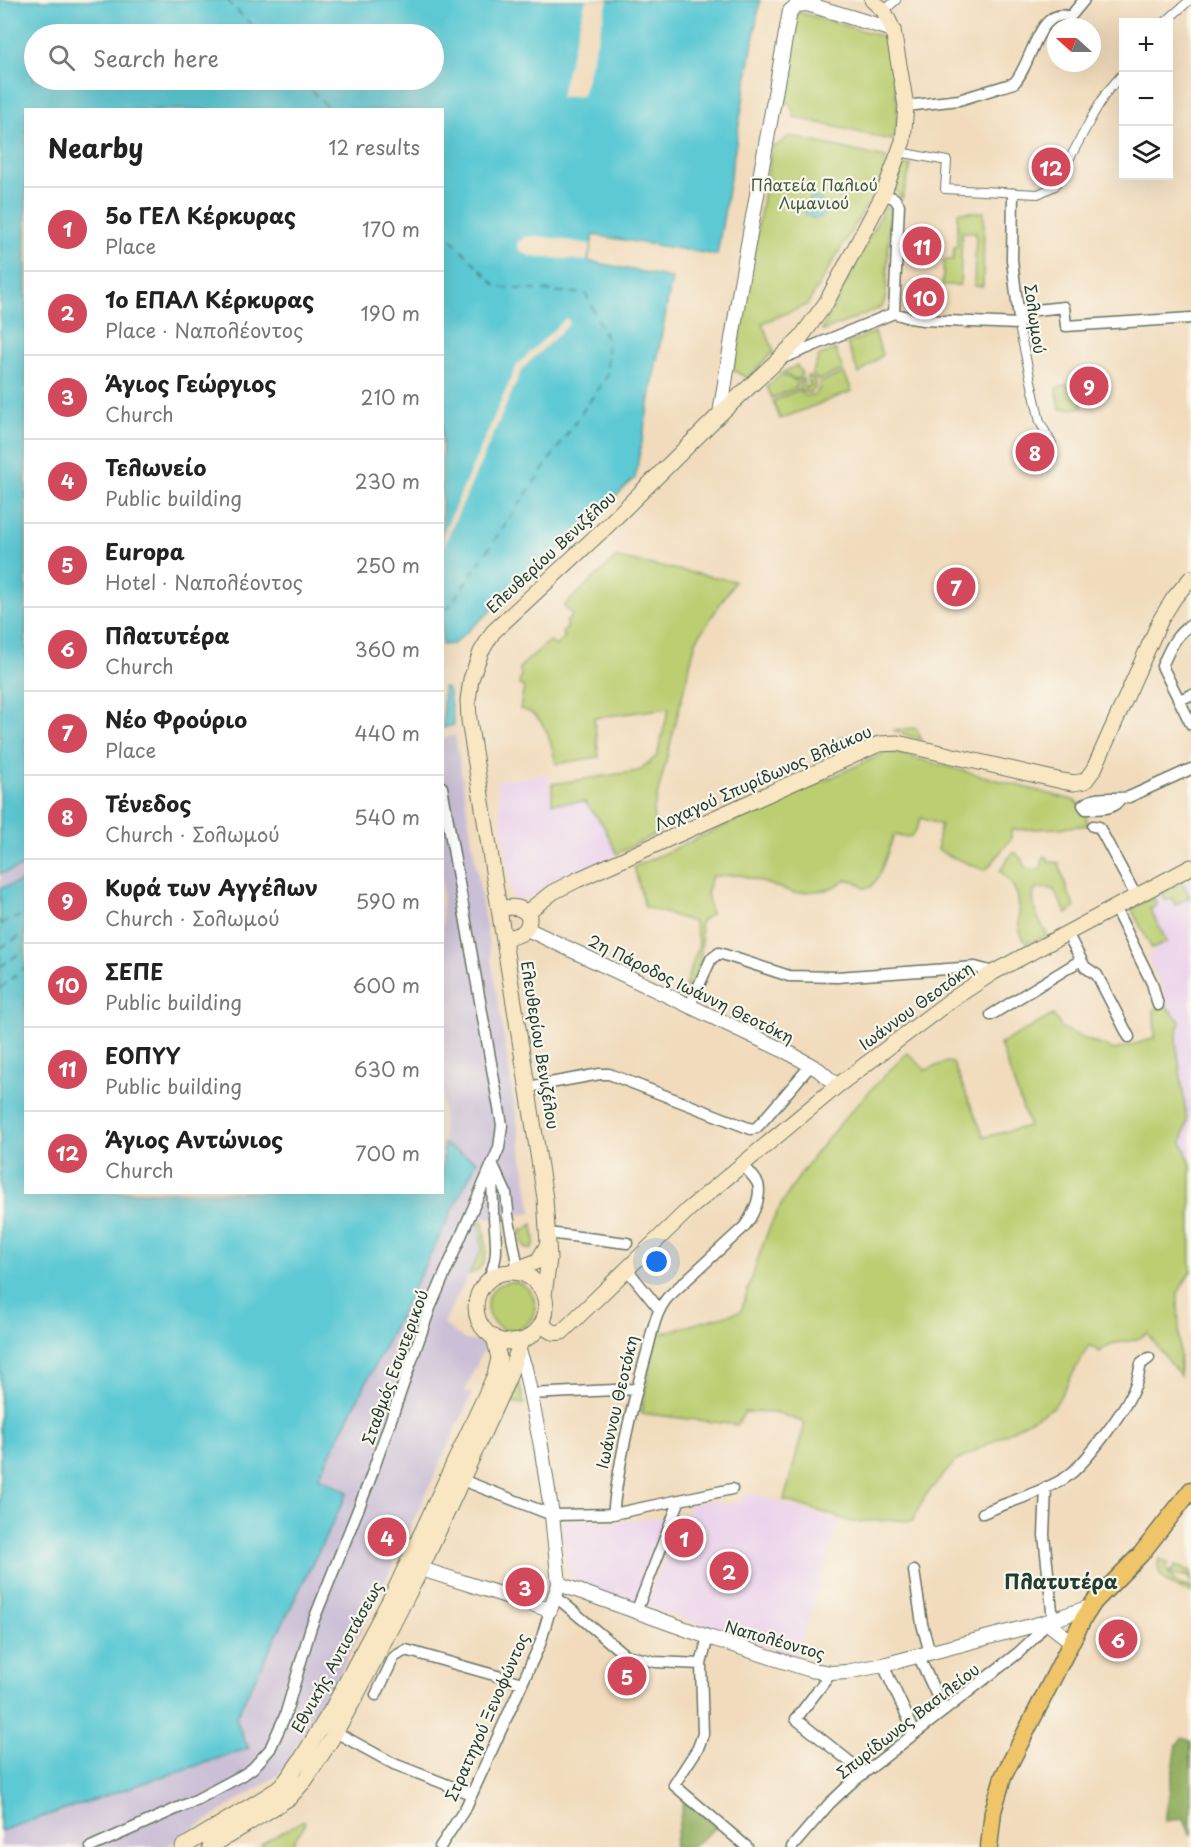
<!DOCTYPE html>
<meta charset="utf-8">
<style>
:root{--surface:#fff;--page:#f2f2f2;--text:#222;--muted:#767676;--line:#e0e0e0;--accent:#d1495b}
body{margin:0;font-family:"Playpen Sans",sans-serif;background:var(--page);color:var(--text)}
.controls{position:absolute;right:18px;top:18px;display:grid;overflow:hidden;border-radius:0px;box-shadow:0 6px 24px #0002}
.controls button{width:54px;height:54px;display:grid;place-items:center;padding:0;border:0;border-bottom:2px solid var(--line);background:var(--surface);color:var(--text);font:30px sans-serif}
.compass{position:absolute;left:1047px;top:18px;width:54px;height:54px;border-radius:50%;background:var(--surface);box-shadow:0 6px 24px #0002;rotate:291deg}
.you{position:absolute;left:657px;top:1262px;width:21px;height:21px;margin:-15px;border:4px solid #fff;border-radius:50%;background:#1a73e8;box-shadow:0 0 0 9px #1a73e833}
.badge{display:grid;place-items:center;width:39px;height:39px;border-radius:50%;background:var(--accent);color:#fff;font-size:20px;font-weight:700}
.pin{position:absolute;translate:-50% -50%;border:3px solid #fff;box-shadow:0 2px 6px #0006}
.list{margin:0;padding:0;list-style:none}
h2{display:flex;justify-content:space-between;align-items:center;height:78px;margin:0;padding:0 24px;font-size:26px}
h2 small{font-size:20px;font-weight:400;color:var(--muted)}
.list li{display:grid;grid-template-columns:39px 1fr auto;gap:18px;align-items:center;box-sizing:border-box;height:84px;padding:0 24px;border-top:2px solid var(--line)}
.list b{display:block;font-size:22px;white-space:nowrap}
.list p{margin:0;font-size:20px;white-space:nowrap;color:var(--muted)}
.list em{font-size:20px;font-style:normal;color:var(--muted)}
.icon{flex:none;width:33px;height:33px;fill:none;stroke:currentColor;stroke-width:2;stroke-linecap:round;stroke-linejoin:round}
.map{position:relative;flex:none;width:1191px;height:1847px;overflow:hidden}
.search{position:absolute;background:var(--surface);box-shadow:0 6px 24px #0002;left:24px;top:24px;width:420px;height:66px;display:flex;align-items:center;gap:15px;box-sizing:border-box;padding:0 21px;border-radius:33px;color:var(--muted);font-size:22px}
.panel{position:absolute;background:var(--surface);box-shadow:0 6px 24px #0002;left:24px;top:108px;width:420px;height:1086px;border-radius:0px}
.map>svg:first-child{display:block}
.built{fill:#ead1ec}
.industrial{fill:#cabfd6}
.green{fill:#bbce72;stroke:#6d8653;stroke-width:1.5}
.forest{fill:#94b164;stroke:#5a774c;stroke-width:1.5}
.water{fill:#5dc9d4;stroke:#3e8384;stroke-width:1.5;fill-rule:evenodd}
.pier{fill:#f1dbbc}
.lines{fill:none;stroke-linecap:round;stroke-linejoin:round}
.ferry{stroke:#2e605c;stroke-width:1.5;stroke-dasharray:8 6;stroke-linecap:butt}
.pedestrian-casing{stroke:#687464;stroke-width:10}
.minor-casing{stroke:#687464;stroke-width:13}
.tertiary-casing{stroke:#687464;stroke-width:16}
.secondary-casing{stroke:#687464;stroke-width:17}
.primary-casing{stroke:#687464;stroke-width:19}
.pedestrian{stroke:#fff;stroke-width:8}
.minor{stroke:#fff;stroke-width:10}
.tertiary{stroke:#fff;stroke-width:14}
.secondary{stroke:#f9e7c3;stroke-width:15}
.primary{stroke:#f0c469;stroke-width:16}
.labels{text-anchor:middle;stroke-width:4.5;stroke-linejoin:round;paint-order:stroke}
.park-label{font-size:16px;fill:#3e5a40;stroke:#fbf7ec}
.street-label{font-size:16px;fill:#1f3d34;stroke:#fbf7ec}
.quarter-label{font-size:20px;font-weight:bold;fill:#1f3d34;stroke:#fbf7ec}
</style>
<div class="map">
<svg width="1191" height="1847" viewBox="0 0 1191 1847">
<rect width="100%" height="100%" fill="#fbf7ec"/>
<filter id="ink" filterUnits="userSpaceOnUse"><feTurbulence type="fractalNoise" baseFrequency=".0167" numOctaves="2"/><feDisplacementMap in="SourceGraphic" scale="12" xChannelSelector="R" yChannelSelector="G"/><feConvolveMatrix kernelMatrix="1 2 1 2 8 2 1 2 1" color-interpolation-filters="sRGB"/></filter>
<filter id="wash" filterUnits="userSpaceOnUse"><feTurbulence type="fractalNoise" baseFrequency=".008" numOctaves="4" result="noise"/><feDisplacementMap in="SourceGraphic" scale="24" xChannelSelector="R" yChannelSelector="G"/><feGaussianBlur stdDeviation="1.35" result="paint"/><feColorMatrix in="noise" values="0 0 0 0 0 0 0 0 0 0 0 0 0 0 0 0 0 1.4 0 .05"/><feComposite in="paint" operator="in"/></filter>
<g filter="url(#wash)">
<rect width="100%" height="100%" fill="#f1dbbc"/>
<!-- built -->
<path class="built" d="M548,774L552,803L585,802L603,825L617,854L541,893L513,901L496,781Z
M1191,878V1164L1182,1142L1187,1121L1176,1040L1180,1021L1166,1006L1164,992L1148,957L1154,953L1132,908Z
M745,1493H752L839,1521L797,1656L645,1606L682,1512L687,1514L690,1505L711,1500L729,1505L730,1502H742Z
M664,1517L667,1518L635,1606L578,1584L571,1576L566,1566L560,1520L619,1522Z"/>
<!-- industrial -->
<path class="industrial" d="M455,735L532,1213L480,1219L482,1249L443,1324L465,1340L486,1344L465,1391L472,1394L399,1552L321,1712L278,1775L165,1847H0V1831L249,1748L236,1717L348,1492L319,1478L477,1161L443,1144L442,739Z
M25,866V881L0,888V874Z"/>
<!-- green -->
<path class="green" d="M798,12L888,38L897,102V135L891,140L794,117C793,106 788,101 779,97L794,15Z
M789,136L886,158L880,183L807,305L762,323L774,351L747,378L733,370L772,146L778,145Z
M911,165V166L902,199L895,189L901,166Z
M885,207L890,209L886,296L882,307L824,331L822,330Z
M958,212H984L983,286H974L976,232H962L960,285H942L944,260H953L954,247L957,246Z
M875,332L882,355L859,374L847,344Z
M835,349L843,370L818,380L812,374L819,356Z
M797,365L802,374L798,380L782,373Z
M844,373L852,391L780,419L773,401L798,390L805,396L814,395L819,389V383Z
M780,375L797,381L796,388L772,398L767,387Z
M807,376C814,377 816,381 815,388L809,393L802,391C798,387 798,382 803,378L805,388L811,385L810,382H808Z
M1067,385L1080,390L1083,408L1060,409L1056,388Z
M616,558L735,581L696,641L653,813L655,826L659,832L617,854L603,825L585,802L552,803V784L638,771L657,756L669,708L594,718L599,757L556,764C551,742 546,714 520,709L524,687L519,685L521,675L519,668L549,641L556,646L565,637L562,633L568,626L566,622L573,615L564,606Z
M916,728L922,740L893,730Z
M868,735L835,750L840,737Z
M887,752H892L1076,801L1085,812L1088,825L1059,828L1011,830V839C1003,847 992,867 984,870L945,854L938,849V836L941,825L921,818C914,836 914,840 894,835L879,876L871,887L864,888L855,881L847,880L827,890L794,893L741,875L712,876L707,893L711,914L701,921L700,925C705,951 699,973 685,994L683,992L699,945L694,922L645,907L634,867Z
M1012,853H1016L1024,862L1025,868L1041,870L1043,856L1048,858V861L1059,863L1067,890L1075,907L1067,914L1053,889L1039,888L1034,891C1031,909 1039,921 1048,936L1026,943C1008,918 1034,902 1000,871Z
M1182,882L1190,897L1175,905L1172,898L1165,901L1161,893Z
M1154,897L1157,905L1150,909L1167,942L1152,949L1131,908Z
M1166,1006L1180,1021L1176,1040L1187,1121L1182,1142L1191,1164V1271L1178,1293L1180,1376L1147,1333C1129,1348 1116,1335 1100,1352L1089,1345L1054,1407L955,1462L925,1496L913,1521L893,1520L853,1522L784,1500L805,1423L778,1413L745,1412L737,1425L641,1413L656,1335L741,1311C751,1283 760,1246 773,1220C806,1156 857,1103 907,1053L926,1070L947,1062L953,1063L984,1137L1029,1126L1000,1044L1053,1015L1062,1028L1082,1038L1115,1050L1155,1038L1154,1009Z
M479,1221H483C485,1239 493,1268 469,1274L482,1249Z
M533,1224L535,1242L532,1249H527L523,1245L521,1230H525Z
M487 1306a24 24 0 1 1 48 0a24 24 0 1 1-48 0Z
M518,1384L520,1386L524,1404L510,1402Z
M1159,1559L1169,1564L1166,1567C1169,1577 1179,1588 1191,1587V1593C1175,1587 1154,1580 1159,1559Z
M1175,1566L1191,1571V1583L1190,1578L1187,1576C1179,1575 1174,1579 1169,1571L1174,1570Z
M302,1821H305V1824L290,1847H265L261,1844Z"/>
<!-- forest -->
<path class="forest" d="M1182,1738L1191,1741V1836L1184,1818L1165,1821L1177,1744Z
M684,1800L718,1826L691,1847H674Z"/>
<!-- water -->
<path class="water" d="M0,0H760L717,255L593,235L588,261L672,278L635,478L536,571L453,644L442,645V110H26V866L0,874ZM34,34H434V80H34Z
M815,198L821,200L826,208L822,217L814,219L806,215L804,207L809,199Z
M443,687L448,689L454,725L443,728Z
M25,881L26,1192H442L443,1144L477,1161L319,1477L348,1492L236,1717L244,1740L249,1748L0,1831V888Z"/>
<!-- pier -->
<path class="pier" d="M586,0H608L582,96L560,97Z
M538,236L591,244L587,261L530,256L519,250L517,243L525,237Z
M565,319L569,320V324L522,369L443,548V534L517,365Z"/>
<g class="lines">
<!-- ferry -->
<path class="ferry" d="M227,0L260,34
M0,1V0
M302,80L330,110
M442,229L497,287L586,294L607,340V376L442,617
M0,924L26,914
M0,948L26,933
M0,967L26,949
M0,988L26,967"/>
</g>
</g>
<g filter="url(#ink)">
<g class="lines">
<!-- pedestrian casing -->
<g class="pedestrian-casing">
<path id="pedestrian" d="M884,11L896,0
M1165,22L1190,0
M899,152L947,161L945,189L1038,194L1055,186L1093,115L1106,93L1124,72
M1020,331L1040,422L1052,444"/>
</g>
<!-- minor casing -->
<g class="minor-casing">
<path id="minor" d="M906,106L959,100L1014,83C1032,65 1038,5 1070,17L1084,0
M1013,194L1012,260L1019,319
M883,195L894,198L899,205L894,313
M1018,312L1064,307L1066,326L1191,318
M783,358L894,313L910,318L923,320L1019,324
M1191,625C1175,634 1169,651 1162,666L1191,724
M1179,700L1191,695
M1120,799C1113,811 1098,808 1086,809L1083,805C1098,794 1114,800 1129,797L1191,769
M1093,826L1099,827L1136,896
M1115,908L1152,983L1158,1005
M1067,933L1085,967L1097,975L1129,1037
M690,1005L711,959L719,953L789,976L837,977L975,967L994,972
M991,1015L1081,960
M528,1087L600,1074H609L751,1129L756,1128L761,1123L811,1065
M493,1165L506,1193L508,1210
M492,1171L493,1212
M508,1215L518,1269
M548,1233L627,1243
M626,1268L659,1309
M486,1283C500,1258 496,1245 494,1217
M530,1394L636,1389
M457,1478L552,1515L613,1514L732,1489
M1046,1487L1044,1535L1053,1620
M983,1513C1008,1502 1043,1492 1065,1478C1085,1465 1126,1409 1135,1386C1138,1380 1139,1371 1141,1364L1149,1358
M613,1514C619,1459 632,1405 647,1352C652,1333 655,1312 668,1297L744,1227C752,1217 762,1197 758,1184C755,1177 747,1170 742,1164
M914,1571L922,1624L930,1653
M555,1596L625,1655L656,1662L701,1664L708,1637
M636,1612L679,1502
M918,1655L944,1711
M701,1664L703,1734L698,1748L674,1785L747,1847
M883,1665L915,1733
M831,1673L796,1719L864,1773
M376,1695L394,1657L406,1650L522,1683
M330,1729L394,1764L471,1794
M91,1847L196,1800L243,1775L253,1768L270,1749L285,1716L311,1627L369,1482L430,1308L499,1148L502,1125L442,787
M440,1847L466,1807L540,1644L550,1610
M792,1847L829,1804L850,1784L1018,1653L1034,1638L1046,1622"/>
</g>
<!-- tertiary casing -->
<g class="tertiary-casing">
<path id="tertiary" d="M720,414L740,289L790,11L797,5L807,4L893,30
M527,929L791,1054L819,1070L837,1086
M412,1566L550,1610L559,1584L552,1515L541,1446L525,1368L518,1348
M559,1584L708,1637L811,1670L831,1673L846,1672L883,1665L1046,1622L1090,1607
M1046,1622L1072,1642"/>
</g>
<!-- secondary casing -->
<g class="secondary-casing">
<path id="secondary" d="M500,908C512,907 522,905 529,917C530,933 518,936 505,938
M526,913L553,892L577,880L879,744L897,743L1062,781L1074,783L1085,781L1094,769L1161,619L1174,598L1191,578
M512,1271L538,1261L548,1244
M476 1307a35 35 0 1 1 70 0a35 35 0 1 1-70 0Z
M544,1295L549,1259L545,1198L469,720L468,700L471,679L481,652L493,632L606,527L720,414L778,360L801,337L826,303L883,195L903,141L906,106L893,30L884,11L872,0
M543,1322C546,1331 553,1334 562,1332L689,1209L837,1086L951,1000L994,972L1191,867
M183,1847L272,1793L285,1782L302,1758L332,1709L395,1590L495,1375L499,1358L494,1337
M210,1847L289,1798L306,1779L331,1740L357,1694L421,1569L508,1379L521,1341"/>
</g>
<!-- primary casing -->
<g class="primary-casing">
<path id="primary" d="M989,1847L993,1811L1003,1777L1083,1619L1094,1602L1141,1554L1191,1490"/>
</g>
<!-- pedestrian -->
<use href="#pedestrian" class="pedestrian"/>
<!-- minor -->
<use href="#minor" class="minor"/>
<!-- tertiary -->
<use href="#tertiary" class="tertiary"/>
<!-- secondary -->
<use href="#secondary" class="secondary"/>
<!-- primary -->
<use href="#primary" class="primary"/>
</g>
</g>
<g class="labels">
<!-- park labels -->
<g class="park-label">
<text x="814" y="191">Πλατεία Παλιού<tspan x="814" dy="18">Λιμανιού</tspan></text>
</g>
<!-- street labels -->
<g class="street-label">
<text transform="translate(1035 319) rotate(82)" y="6">Σολωμού</text>
<text transform="translate(551 552) rotate(-43)" y="6">Ελευθερίου Βενιζέλου</text>
<text transform="translate(763 778) rotate(-24)" y="6">Λοχαγού Σπυρίδωνος Βλάικου</text>
<text transform="translate(691 989) rotate(26)" y="6">2η Πάροδος Ιωάννη Θεοτόκη</text>
<text transform="translate(916 1006) rotate(-36)" y="6">Ιωάννου Θεοτόκη</text>
<text transform="translate(540 1045) rotate(81)" y="6">Ελευθερίου Βενιζέλου</text>
<text transform="translate(395 1367) rotate(-70)" y="6">Σταθμός Εσωτερικού</text>
<text transform="translate(617 1402) rotate(-77)" y="6">Ιωάννου Θεοτόκη</text>
<text transform="translate(775 1640) rotate(16)" y="6">Ναπολέοντος</text>
<text transform="translate(337 1657) rotate(-61)" y="6">Εθνικής Αντιστάσεως</text>
<text transform="translate(487 1717) rotate(-66)" y="6">Στρατηγού Ξενοφώντος</text>
<text transform="translate(908 1721) rotate(-38)" y="6">Σπυρίδωνος Βασιλείου</text>
</g>
<!-- quarter labels -->
<g class="quarter-label">
<text x="1061" y="1589">Πλατυτέρα</text>
</g>
</g>
</svg>
<div class="controls">
<button>+</button>
<button>−</button>
<button><svg class="icon" aria-label="layers" viewBox="0 0 24 24"><path d="M12 4l9 5-9 5-9-5zM3 14l9 5 9-5"/></svg></button>
</div>
<svg class="compass" viewBox="-18 -18 36 36"><path d="M0-13l5 13h-10z" fill="#e53935"/><path d="M0 13l5-13h-10z" fill="#767676"/></svg>
<div class="you"></div>
<div class="pin badge" style="left:684px;top:1538px">1</div>
<div class="pin badge" style="left:729px;top:1571px">2</div>
<div class="pin badge" style="left:525px;top:1587px">3</div>
<div class="pin badge" style="left:387px;top:1537px">4</div>
<div class="pin badge" style="left:627px;top:1676px">5</div>
<div class="pin badge" style="left:1118px;top:1639px">6</div>
<div class="pin badge" style="left:956px;top:587px">7</div>
<div class="pin badge" style="left:1035px;top:452px">8</div>
<div class="pin badge" style="left:1089px;top:386px">9</div>
<div class="pin badge" style="left:925px;top:297px">10</div>
<div class="pin badge" style="left:922px;top:246px">11</div>
<div class="pin badge" style="left:1051px;top:167px">12</div>
<div class="search"><svg class="icon" aria-label="search" viewBox="0 0 24 24"><circle cx="10" cy="10" r="6"/><path d="M15 15l6 6"/></svg>Search here</div>
<section class="panel">
<h2>Nearby<small>12 results</small></h2>
<ul class="list">
<li><span class="badge">1</span><div><b>5ο ΓΕΛ Κέρκυρας</b><p>Place</p></div><em>170 m</em></li>
<li><span class="badge">2</span><div><b>1ο ΕΠΑΛ Κέρκυρας</b><p>Place · Ναπολέοντος</p></div><em>190 m</em></li>
<li><span class="badge">3</span><div><b>Άγιος Γεώργιος</b><p>Church</p></div><em>210 m</em></li>
<li><span class="badge">4</span><div><b>Τελωνείο</b><p>Public building</p></div><em>230 m</em></li>
<li><span class="badge">5</span><div><b>Europa</b><p>Hotel · Ναπολέοντος</p></div><em>250 m</em></li>
<li><span class="badge">6</span><div><b>Πλατυτέρα</b><p>Church</p></div><em>360 m</em></li>
<li><span class="badge">7</span><div><b>Νέο Φρούριο</b><p>Place</p></div><em>440 m</em></li>
<li><span class="badge">8</span><div><b>Τένεδος</b><p>Church · Σολωμού</p></div><em>540 m</em></li>
<li><span class="badge">9</span><div><b>Κυρά των Αγγέλων</b><p>Church · Σολωμού</p></div><em>590 m</em></li>
<li><span class="badge">10</span><div><b>ΣΕΠΕ</b><p>Public building</p></div><em>600 m</em></li>
<li><span class="badge">11</span><div><b>ΕΟΠΥΥ</b><p>Public building</p></div><em>630 m</em></li>
<li><span class="badge">12</span><div><b>Άγιος Αντώνιος</b><p>Church</p></div><em>700 m</em></li>
</ul>
</section>
</div>
